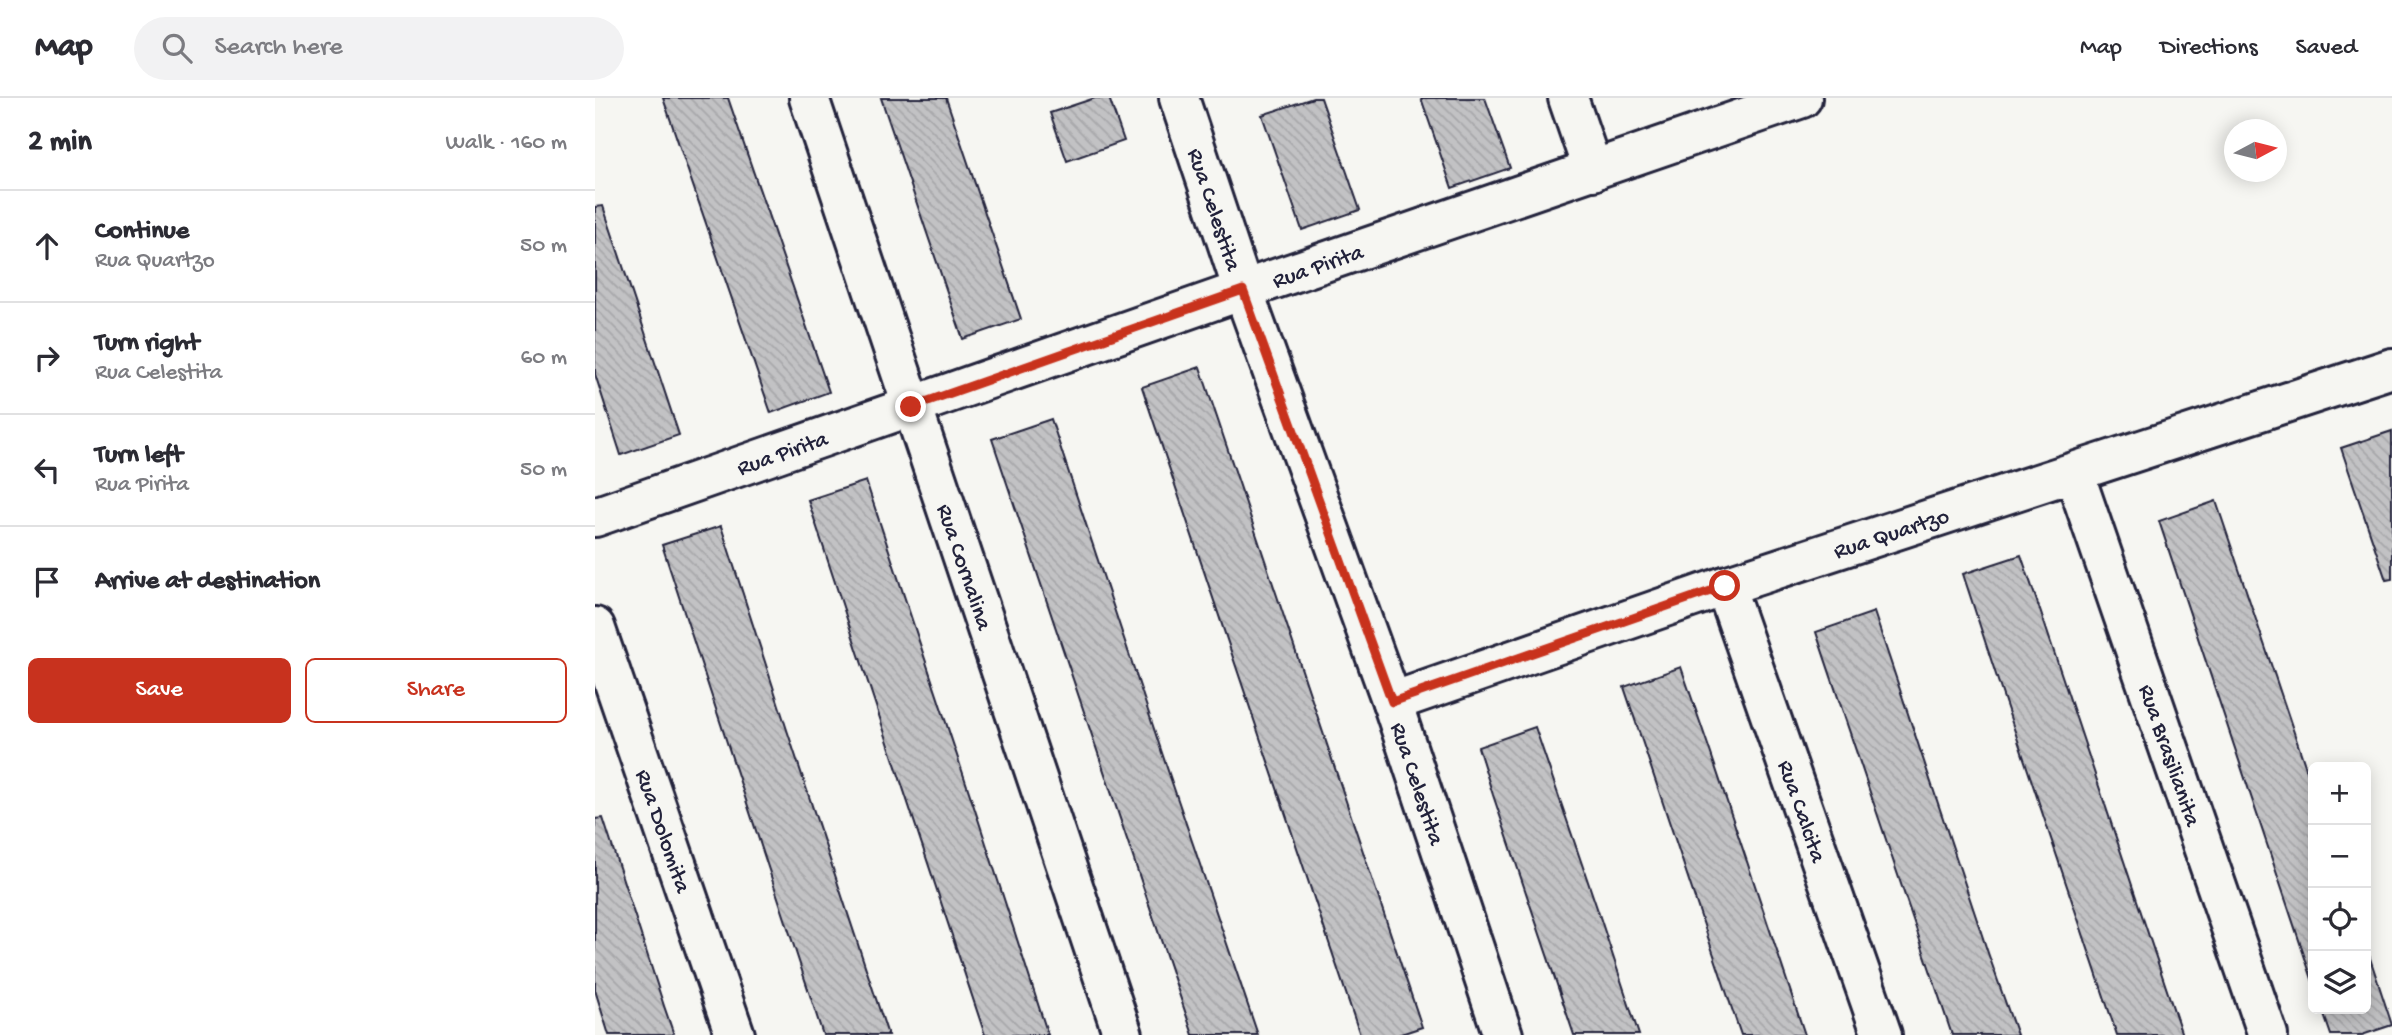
<!DOCTYPE html>
<meta charset="utf-8">
<style>
:root{--surface:#fff;--page:#f2f2f3;--text:#2b2b33;--muted:#7c7c81;--line:#e1e1e2;--accent:#c8321e}
body{margin:0;font-family:"Gochi Hand",sans-serif;background:var(--page);color:var(--text)}
.controls{position:absolute;right:21px;bottom:21px;display:grid;overflow:hidden;border-radius:10px;box-shadow:0 4px 18px #0003}
.controls button{width:63px;height:63px;display:grid;place-items:center;padding:0;border:0;border-bottom:2px solid var(--line);background:var(--surface);color:var(--text);font:35px sans-serif}
.compass{position:absolute;left:1629px;top:21px;width:63px;height:63px;border-radius:50%;background:var(--surface);box-shadow:0 4px 18px #0003;rotate:83deg}
.stop{position:absolute;width:21px;height:21px;margin:-16px;border:5px solid #c8321e;border-radius:50%;background:#fff}
.stop.end{background:#c8321e;border-color:#fff;box-shadow:0 2px 7px #0008}
.list{margin:0;padding:0;list-style:none}
h2{display:flex;justify-content:space-between;align-items:center;height:91px;margin:0;padding:0 28px;font-size:30px}
h2 small{font-size:23px;font-weight:400;color:var(--muted)}
.list li{display:grid;grid-template-columns:46px 1fr auto;gap:21px;align-items:center;box-sizing:border-box;height:112px;padding:0 28px;border-top:2px solid var(--line)}
.list b{display:block;font-size:26px;white-space:nowrap}
.list p{margin:0;font-size:23px;white-space:nowrap;color:var(--muted)}
.list em{font-size:23px;font-style:normal;color:var(--muted)}
.actions{display:flex;gap:14px;padding:21px 28px}
.actions a{flex:1;padding:16px 0;border:2px solid var(--accent);border-radius:10px;text-align:center;font-size:24px;color:var(--accent)}
.actions .main{background:var(--accent);color:#fff}
.icon{flex:none;width:38px;height:38px;fill:none;stroke:currentColor;stroke-width:2;stroke-linecap:round;stroke-linejoin:round}
.map{position:relative;flex:none;width:1797px;height:937px;overflow:hidden}
header{display:flex;align-items:center;gap:42px;box-sizing:border-box;height:98px;padding:0 35px;background:var(--surface);border-bottom:2px solid var(--line)}
header strong{font-size:33px}
nav{display:flex;gap:38px;margin-inline-start:auto;font-size:24px}
.search{width:490px;height:63px;background:var(--page);display:flex;align-items:center;gap:18px;box-sizing:border-box;padding:0 24px;border-radius:38px;color:var(--muted);font-size:26px}
main{display:flex}
aside{flex:1;background:var(--surface)}
.map>svg:first-child{display:block}
.building{fill:url(#building-back-hatch);stroke:#22223b;stroke-width:2}
.lines{fill:none;stroke-linecap:round;stroke-linejoin:round}
.minor-casing{stroke:#22223b;stroke-width:44}
.minor{stroke:#f6f6f2;stroke-width:38}
.route{stroke:#c8321e;stroke-width:9}
.labels{text-anchor:middle;stroke-width:6;stroke-linejoin:round;paint-order:stroke}
.street-label{font-size:23px;fill:#22223b;stroke:#f6f6f2}
</style>
<header>
<strong>Map</strong>
<div class="search"><svg class="icon" aria-label="search" viewBox="0 0 24 24"><circle cx="10" cy="10" r="6"/><path d="M15 15l6 6"/></svg>Search here</div>
<nav><a>Map</a><a>Directions</a><a>Saved</a></nav>
</header>
<main>
<aside>
<h2>2 min<small>Walk · 160 m</small></h2>
<ul class="list">
<li><svg class="icon" aria-label="ahead" viewBox="0 0 24 24"><path d="M12 20V5M6 11l6-6 6 6"/></svg><div><b>Continue</b><p>Rua Quartzo</p></div><em>50 m</em></li>
<li><svg class="icon" aria-label="right" viewBox="0 0 24 24"><path d="M7 20v-9h11M14 6l5 5-5 5"/></svg><div><b>Turn right</b><p>Rua Celestita</p></div><em>60 m</em></li>
<li><svg class="icon" aria-label="left" viewBox="0 0 24 24"><path d="M17 20v-9H6M10 6l-5 5 5 5"/></svg><div><b>Turn left</b><p>Rua Pirita</p></div><em>50 m</em></li>
<li><svg class="icon" aria-label="arrive" viewBox="0 0 24 24"><path d="M6 21V4h12l-3 4 3 4H6"/></svg><div><b>Arrive at destination</b></div></li>
</ul>
<div class="actions"><a class="main">Save</a><a>Share</a></div>
</aside>
<div class="map">
<svg width="1797" height="937" viewBox="0 0 1797 937">
<defs>
<pattern id="building-back-hatch" width="6" height="6" patternUnits="userSpaceOnUse" patternTransform="scale(1.75)"><rect width="6" height="6" fill="#c2c2c4"/><path d="M-1 5l2 2M0 0l6 6M5-1l2 2" fill="none" stroke="#a6a6a9"/></pattern>
</defs>
<rect width="100%" height="100%" fill="#f6f6f2"/>
<filter id="ink" filterUnits="userSpaceOnUse"><feTurbulence type="fractalNoise" baseFrequency=".0143" numOctaves="2"/><feDisplacementMap in="SourceGraphic" scale="14" xChannelSelector="R" yChannelSelector="G"/><feConvolveMatrix kernelMatrix="1 2 1 2 8 2 1 2 1" color-interpolation-filters="sRGB"/></filter>
<g filter="url(#ink)">
<!-- building -->
<path class="building" d="M68,0H133L234,294L176,315Z
M286,0H351L426,221L368,241Z
M500,0H514L529,43L472,63L455,15Z
M718,0H726L765,112L707,132L667,17Z
M826,0H890L915,70L857,90Z
M8,108L84,337L26,357L0,276V109Z
M605,269L827,929L803,937H765L547,289Z
M456,321L569,661L663,937H598L397,341Z
M1797,333V481L1791,482L1746,350Z
M271,383L384,724L453,937H390L251,518L213,402Z
M1621,403L1718,691V884L1564,423Z
M126,428L192,632L293,937H228L195,836L67,447Z
M1426,457L1449,524L1587,937H1522L1406,592L1368,476Z
M1279,514L1393,855L1422,937H1357L1283,718L1221,534Z
M1086,569L1115,653L1210,937H1146L1136,908L1029,589Z
M940,629L1003,813L1044,937H979L898,697L883,649Z
M8,720L69,908L79,937H14L0,892V721Z
M1771,848L1797,927L1767,937H1736L1727,911H1771Z"/>
<g class="lines">
<!-- minor casing -->
<g class="minor-casing">
<g id="minor">
<path id="s1" d="M214,0L528,937"/>
<path id="s2" d="M584,0L648,192L797,604L908,937"/>
<path d="M973,0L998,73"/>
<path id="s3" d="M1479,375L1673,937"/>
<path id="s4" d="M0,419L648,192L1207,0"/>
<path id="s5" d="M1130,488L1287,937"/>
<path id="s6" d="M0,529L140,937"/>
<path id="s7" d="M797,604L1130,488L1797,270"/>
</g>
</g>
<!-- minor -->
<use href="#minor" class="minor"/>
</g>
</g>
<g class="lines" filter="url(#ink)">
<!-- route -->
<path class="route" d="M316,309L648,192L797,604L1130,488"/>
</g>
<g class="labels">
<!-- street labels -->
<g class="street-label">
<text dy="8" stroke="none"><textPath href="#s2" startOffset="117">Rua Celestita</textPath></text>
<text dy="8" stroke="none"><textPath href="#s4" startOffset="765">Rua Pirita</textPath></text>
<text dy="8" stroke="none"><textPath href="#s4" startOffset="198">Rua Pirita</textPath></text>
<text dy="8" stroke="none"><textPath href="#s7" startOffset="527">Rua Quartzo</textPath></text>
<text dy="8" stroke="none"><textPath href="#s1" startOffset="494">Rua Cornalina</textPath></text>
<text dy="8" stroke="none"><textPath href="#s3" startOffset="298">Rua Brasilianita</textPath></text>
<text dy="8" stroke="none"><textPath href="#s2" startOffset="726">Rua Celestita</textPath></text>
<text dy="8" stroke="none"><textPath href="#s5" startOffset="238">Rua Calcita</textPath></text>
<text dy="8" stroke="none"><textPath href="#s6" startOffset="215">Rua Dolomita</textPath></text>
</g>
</g>
</svg>
<div class="controls">
<button>+</button>
<button>−</button>
<button><svg class="icon" aria-label="locate" viewBox="0 0 24 24"><circle cx="12" cy="12" r="6"/><path d="M12 2v4M12 18v4M2 12h4M18 12h4"/></svg></button>
<button><svg class="icon" aria-label="layers" viewBox="0 0 24 24"><path d="M12 4l9 5-9 5-9-5zM3 14l9 5 9-5"/></svg></button>
</div>
<svg class="compass" viewBox="-18 -18 36 36"><path d="M0-13l5 13h-10z" fill="#e53935"/><path d="M0 13l5-13h-10z" fill="#7c7c81"/></svg>
<div class="stop" style="left:1130px;top:488px"></div>
<div class="stop end" style="left:316px;top:309px"></div>
</div>
</main>
